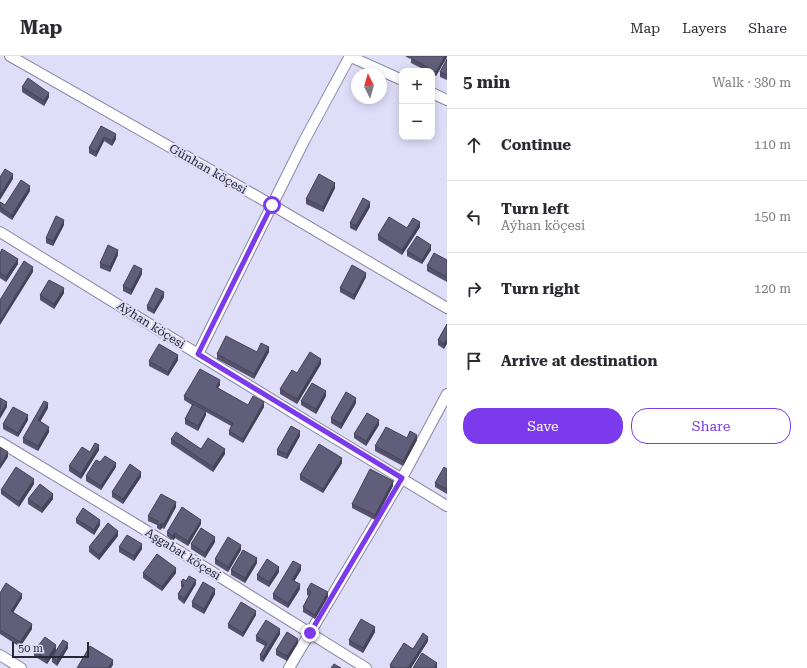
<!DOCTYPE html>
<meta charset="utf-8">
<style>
:root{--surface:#fff;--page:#f2f2f3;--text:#2b2b33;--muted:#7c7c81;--line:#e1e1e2;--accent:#7c3aed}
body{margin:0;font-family:"Roboto Serif",serif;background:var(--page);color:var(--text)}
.controls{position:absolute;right:12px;top:12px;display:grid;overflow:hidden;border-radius:8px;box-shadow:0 2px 10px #0003}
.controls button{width:36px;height:36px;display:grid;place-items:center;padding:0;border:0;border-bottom:1px solid var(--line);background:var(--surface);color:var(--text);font:20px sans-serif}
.compass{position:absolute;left:351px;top:12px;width:36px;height:36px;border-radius:50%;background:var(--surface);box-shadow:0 2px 10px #0003;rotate:355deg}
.scale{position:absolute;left:12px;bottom:10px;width:77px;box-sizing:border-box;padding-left:4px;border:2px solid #272633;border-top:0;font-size:11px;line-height:14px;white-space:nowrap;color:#272633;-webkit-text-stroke:3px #dfdef9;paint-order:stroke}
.stop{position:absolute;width:12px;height:12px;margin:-9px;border:3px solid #7c3aed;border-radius:50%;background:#fff}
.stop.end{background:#7c3aed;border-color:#fff;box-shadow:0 1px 4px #0008}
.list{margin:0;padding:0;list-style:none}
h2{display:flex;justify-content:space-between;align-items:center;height:52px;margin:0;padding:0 16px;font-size:17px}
h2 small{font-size:13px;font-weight:400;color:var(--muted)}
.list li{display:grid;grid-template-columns:26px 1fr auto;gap:12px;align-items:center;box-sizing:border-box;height:72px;padding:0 16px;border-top:1px solid var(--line)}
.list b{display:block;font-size:15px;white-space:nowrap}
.list p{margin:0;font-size:13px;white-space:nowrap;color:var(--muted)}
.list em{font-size:13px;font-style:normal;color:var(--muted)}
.actions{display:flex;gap:8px;padding:12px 16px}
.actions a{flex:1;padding:9px 0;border:1px solid var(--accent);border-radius:16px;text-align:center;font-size:14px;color:var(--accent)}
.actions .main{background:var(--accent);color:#fff}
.icon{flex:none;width:22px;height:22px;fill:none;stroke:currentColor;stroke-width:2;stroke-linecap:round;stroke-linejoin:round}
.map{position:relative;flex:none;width:447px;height:612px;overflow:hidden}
header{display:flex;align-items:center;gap:24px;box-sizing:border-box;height:56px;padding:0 20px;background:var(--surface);border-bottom:1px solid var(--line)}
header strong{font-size:19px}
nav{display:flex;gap:22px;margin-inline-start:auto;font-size:14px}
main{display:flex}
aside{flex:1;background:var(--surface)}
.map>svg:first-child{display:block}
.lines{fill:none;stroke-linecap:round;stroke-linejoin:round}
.minor-casing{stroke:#8986a6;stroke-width:12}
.minor{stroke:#fff;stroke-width:10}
.wall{fill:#53516b}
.shaded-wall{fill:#444257}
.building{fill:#615e7c;stroke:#444257}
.route{stroke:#7c3aed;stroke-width:5}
.labels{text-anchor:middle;stroke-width:4;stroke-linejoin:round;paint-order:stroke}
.street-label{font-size:12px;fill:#272633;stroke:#dfdef9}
</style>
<header>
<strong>Map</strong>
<nav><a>Map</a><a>Layers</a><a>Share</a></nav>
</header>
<main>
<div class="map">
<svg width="447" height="612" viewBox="0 0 447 612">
<rect width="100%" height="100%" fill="#dfdef9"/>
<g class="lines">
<!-- minor casing -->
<g class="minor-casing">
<path id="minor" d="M10,0L272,149L447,252
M349,0L402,24
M432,37L447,44
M0,176L313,369L447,450
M198,298L304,85L350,0
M0,386L137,469L366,612
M0,599L21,612
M289,612L402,422L447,338"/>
</g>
<!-- minor -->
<use href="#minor" class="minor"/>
</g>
<!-- wall -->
<path class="wall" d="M405,0H412L410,3Z
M447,0V1L436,20L432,18V15H427L411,7V2Z
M447,3V24L440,21V16Z
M22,31L49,41L44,50L22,36Z
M101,70L116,83L112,90L104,85L96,101L89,97V92Z
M335,132L323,156L306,148V143Z
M30,135L12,164L0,156V146L5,149Z
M370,151L356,175L350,172V167Z
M64,169L53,190L46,187V182Z
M420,171L402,199L378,184V179L407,172Z
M431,194L422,208L407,200V195Z
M0,197L18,208L6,226L0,222Z
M118,199L110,216L100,212V207Z
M447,204V226L427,215V210Z
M142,218L131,239L123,235V230Z
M366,221L354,244L340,236V232Z
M64,237L54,253L40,244V239Z
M164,241L154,258L147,254V250Z
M447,268L444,293L438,289V284Z
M257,296H269L254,323L217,303V298Z
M178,304L168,320L149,310V305Z
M321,308L297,348L280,338V333Z
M220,329L218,332L248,349L264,351L243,387L229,379V375L231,370L206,356V359L198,375L185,368V363L192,349L184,344V340Z
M326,340L316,358L301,349V345Z
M356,347L341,373L331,367V362Z
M48,352L40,366L49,376L38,395L23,387V382Z
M28,364L18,381L3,373V368Z
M379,369L366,390L354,382V378Z
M300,380L287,403L277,399V394Z
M407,382L417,384L403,410L375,395V390Z
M171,383L201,393L225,398L213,416L171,388Z
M99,394L81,423L69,415V410L90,396Z
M342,407L323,437L300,424V419Z
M116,411L101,434L86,425V420Z
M447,413V438L435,431V427Z
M141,421L123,448L112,441V436Z
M34,428L19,451L1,438V434Z
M393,430L375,464L352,452V448Z
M28,443H53L42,457L28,448Z
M176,451L164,473L162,472L160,474L157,472V469L148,465V460Z
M76,463L100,469L94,479L76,467Z
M201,468L188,490L175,482L173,485L167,480V476Z
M118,480L99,504L89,496V491Z
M215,486L205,502L191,493V488Z
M119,491L142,493L134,505L119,496Z
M241,494L228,516L215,508V503Z
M257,507L245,527L231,519V514Z
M301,514L294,525L300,533L288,552L273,543V538Z
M279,516L269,531L257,524V519Z
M143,517H176L162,535L143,522Z
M186,525L196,528L184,548L178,543V538L182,532L181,531V526Z
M307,534L328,541L315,563L303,556V551L309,540L307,539Z
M0,537L22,542L13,556L32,573L20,591L0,578Z
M215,538L204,558L192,551V546Z
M256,559L243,581L228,572V568Z
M375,576L363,597L349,589V584Z
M280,578L263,606L260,604V599L265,590L256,585V580Z
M428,585L411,612H390V609L413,593Z
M298,587L287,605L276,599V594Z
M68,592L57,610L52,606V601L56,595L47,608L34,600V595L56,594Z"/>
<!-- shaded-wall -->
<path class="shaded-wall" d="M445,0H447V1L436,20V16Z
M49,37V41L44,50V45Z
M116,78V83L112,90V85Z
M104,81V85L96,101V96Z
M13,118V123L0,144V139Z
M335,127V132L323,156V151Z
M30,130V135L12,164V159Z
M370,146V151L356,175V170Z
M64,164V169L53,190V185Z
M420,166V171L402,199V194Z
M431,189V194L422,208V204Z
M118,194V199L110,216V211Z
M18,203V208L6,226V221Z
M33,211V216L0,269V265Z
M142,213V218L131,239V234Z
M366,217V221L354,244V239Z
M64,232V237L54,253V248Z
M164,236V241L154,258V254Z
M447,283V288L444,293V288Z
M269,291V296L254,323V318Z
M178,299V304L168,320V316Z
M321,303V308L297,348V343Z
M220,324V329L216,335V331Z
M326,335V340L316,358V353Z
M356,342V347L341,373V368Z
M7,346V351L0,363V358Z
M264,346V351L243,387V383Z
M48,347V352L38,369V364Z
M206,355V359L198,375V370Z
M28,359V364L18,381V377Z
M379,364V369L366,390V385Z
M49,371V376L38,395V390Z
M300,375V380L287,403V398Z
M417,379V384L403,410V405Z
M99,389V394L81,423V418Z
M225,393V398L213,416V411Z
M8,396V401L0,413V409Z
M342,402V407L323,437V433Z
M116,407V411L101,434V430Z
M141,416V421L123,448V443Z
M34,423V428L19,451V446Z
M393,425V430L375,464V459Z
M53,438V443L42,457V452Z
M176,446V451L164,473V468Z
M100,464V469L94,479V474Z
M201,464V468L188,490V485Z
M162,467V472L160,474V469Z
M118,475V480L99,504V499Z
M175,477V482L173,485V480Z
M215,481V486L205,502V497Z
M142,488V493L134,505V500Z
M241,489V494L228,516V511Z
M257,502V507L245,527V522Z
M301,509V514L292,529V524Z
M279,511V516L269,531V526Z
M176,512V517L162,535V531Z
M196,524V528L184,548V543Z
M300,528V533L288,552V547Z
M215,533V538L204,558V553Z
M328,536V541L315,563V559Z
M22,538V542L11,560V555Z
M256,555V559L243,581V577Z
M32,568V573L20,591V586Z
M375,571V576L363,597V592Z
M280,573V578L263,606V601Z
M428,581V585L411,612H408Z
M298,583V587L287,605V600Z
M68,587V592L57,610V605Z
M56,589V594L47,608V603Z
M113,604V609L111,612H108Z
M437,607V612H434Z"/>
<!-- building -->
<path class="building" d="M412,0H445L436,16L411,2Z
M447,3V19L440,16Z
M28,22L49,37L44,45L22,31Z
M101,70L116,78L112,85L104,81L96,96L89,92Z
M5,113L13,118L0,139V121Z
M319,118L335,127L323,151L306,143Z
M21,124L30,130L12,159L0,151V146L5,149Z
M363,142L370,146L356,170L350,167Z
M56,160L64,164L53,185L46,182Z
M389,161L407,172L413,162L420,166L402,194L378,179Z
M417,180L431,189L422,204L407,195Z
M108,189L118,194L110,211L100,207Z
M2,193L18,203L6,221L0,217V197Z
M434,197L447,204V221L427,210Z
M24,205L33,211L0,265V244Z
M134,209L142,213L131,234L123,230Z
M352,209L366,217L354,239L340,232Z
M49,224L64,232L54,248L40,239Z
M156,232L164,236L154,254L147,250Z
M447,268V283L444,288L438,284Z
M226,280L257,296L261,287L269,291L254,318L217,298Z
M159,288L178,299L168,316L149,305Z
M310,296L321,303L297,343L280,333L292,314L297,317Z
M200,313L220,324L216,331L248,349L253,340L264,346L243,383L229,375L233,367L184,340Z
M312,327L326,335L316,353L301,345Z
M346,336L356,342L341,368L331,362Z
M0,342L7,346L0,358Z
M44,345L48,347L38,364L49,371L38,390L23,382Z
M193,348L206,355L198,370L185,363Z
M13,351L28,359L18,377L3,368Z
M367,357L379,364L366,385L354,378Z
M291,370L300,375L287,398L277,394Z
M386,371L407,382L410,375L417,379L403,405L375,390Z
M176,376L201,393L208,382L225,393L213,411L171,383Z
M95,387L99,389L81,418L69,410L82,391L90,396Z
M319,388L342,402L323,433L300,419Z
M0,391L8,396L0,409Z
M105,400L116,407L101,430L86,420L96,404L100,406Z
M130,408L141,416L123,443L112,436Z
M16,411L34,423L19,446L1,434Z
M444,411L447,413V433L435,427Z
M370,413L393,425L375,459L352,448Z
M40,428L53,438L42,452L28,443Z
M161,438L176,446L164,468L162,467L160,469L157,467L158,465L148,460Z
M182,451L201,464L188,485L175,477L173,480L167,476Z
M83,452L100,464L94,474L76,463Z
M108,467L118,475L99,499L89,491Z
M201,472L215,481L205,497L191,488Z
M127,479L142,488L134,500L119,491Z
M228,481L241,489L228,511L215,503Z
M243,494L257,502L245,522L231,514Z
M157,498L176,512L162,531L143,517Z
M267,503L279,511L269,526L257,519Z
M293,505L301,509L292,524L300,528L288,547L273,538Z
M189,520L196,524L184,543L178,538L184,529L181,526L183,523L186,525Z
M203,526L215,533L204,553L192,546Z
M6,527L22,538L11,555L32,568L20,586L0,574V537Z
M311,527L328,536L315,559L303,551L311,536L307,534Z
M241,546L256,555L243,577L228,568Z
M361,563L375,571L363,592L349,584Z
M266,564L280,573L263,601L260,599L267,587L256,580Z
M287,576L298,583L287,600L276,594Z
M423,577L428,581L408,612H395L390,609L404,587L413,593Z
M45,581L56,589L47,603L34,595Z
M63,584L68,587L57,605L52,601Z
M90,590L113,604L108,612H77Z
M422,597L437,607L434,612H413Z
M334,608L341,612H331Z"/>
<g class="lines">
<!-- route -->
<path class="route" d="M272,149L198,298L402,422L310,577"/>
</g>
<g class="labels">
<!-- street labels -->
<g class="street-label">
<text transform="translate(208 113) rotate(30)" y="4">Günhan köçesi</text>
<text transform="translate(151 269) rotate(32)" y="4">Aýhan köçesi</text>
<text transform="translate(183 498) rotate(32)" y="4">Aşgabat köçesi</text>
</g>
</g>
</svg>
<div class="controls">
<button>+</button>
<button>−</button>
</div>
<svg class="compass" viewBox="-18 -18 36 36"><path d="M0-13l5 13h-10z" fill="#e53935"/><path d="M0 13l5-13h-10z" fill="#7c7c81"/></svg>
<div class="scale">50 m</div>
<div class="stop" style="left:272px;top:149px"></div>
<div class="stop end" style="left:310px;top:577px"></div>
</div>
<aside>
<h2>5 min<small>Walk · 380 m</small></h2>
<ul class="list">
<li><svg class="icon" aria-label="ahead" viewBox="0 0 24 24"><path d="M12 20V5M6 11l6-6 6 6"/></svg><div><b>Continue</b></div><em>110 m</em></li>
<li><svg class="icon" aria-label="left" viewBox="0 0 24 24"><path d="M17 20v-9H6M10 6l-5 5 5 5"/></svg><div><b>Turn left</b><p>Aýhan köçesi</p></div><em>150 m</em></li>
<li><svg class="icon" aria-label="right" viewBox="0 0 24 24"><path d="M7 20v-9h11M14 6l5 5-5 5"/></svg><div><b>Turn right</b></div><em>120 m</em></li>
<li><svg class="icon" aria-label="arrive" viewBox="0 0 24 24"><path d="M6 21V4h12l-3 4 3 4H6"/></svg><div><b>Arrive at destination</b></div></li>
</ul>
<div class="actions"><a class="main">Save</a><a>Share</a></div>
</aside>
</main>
